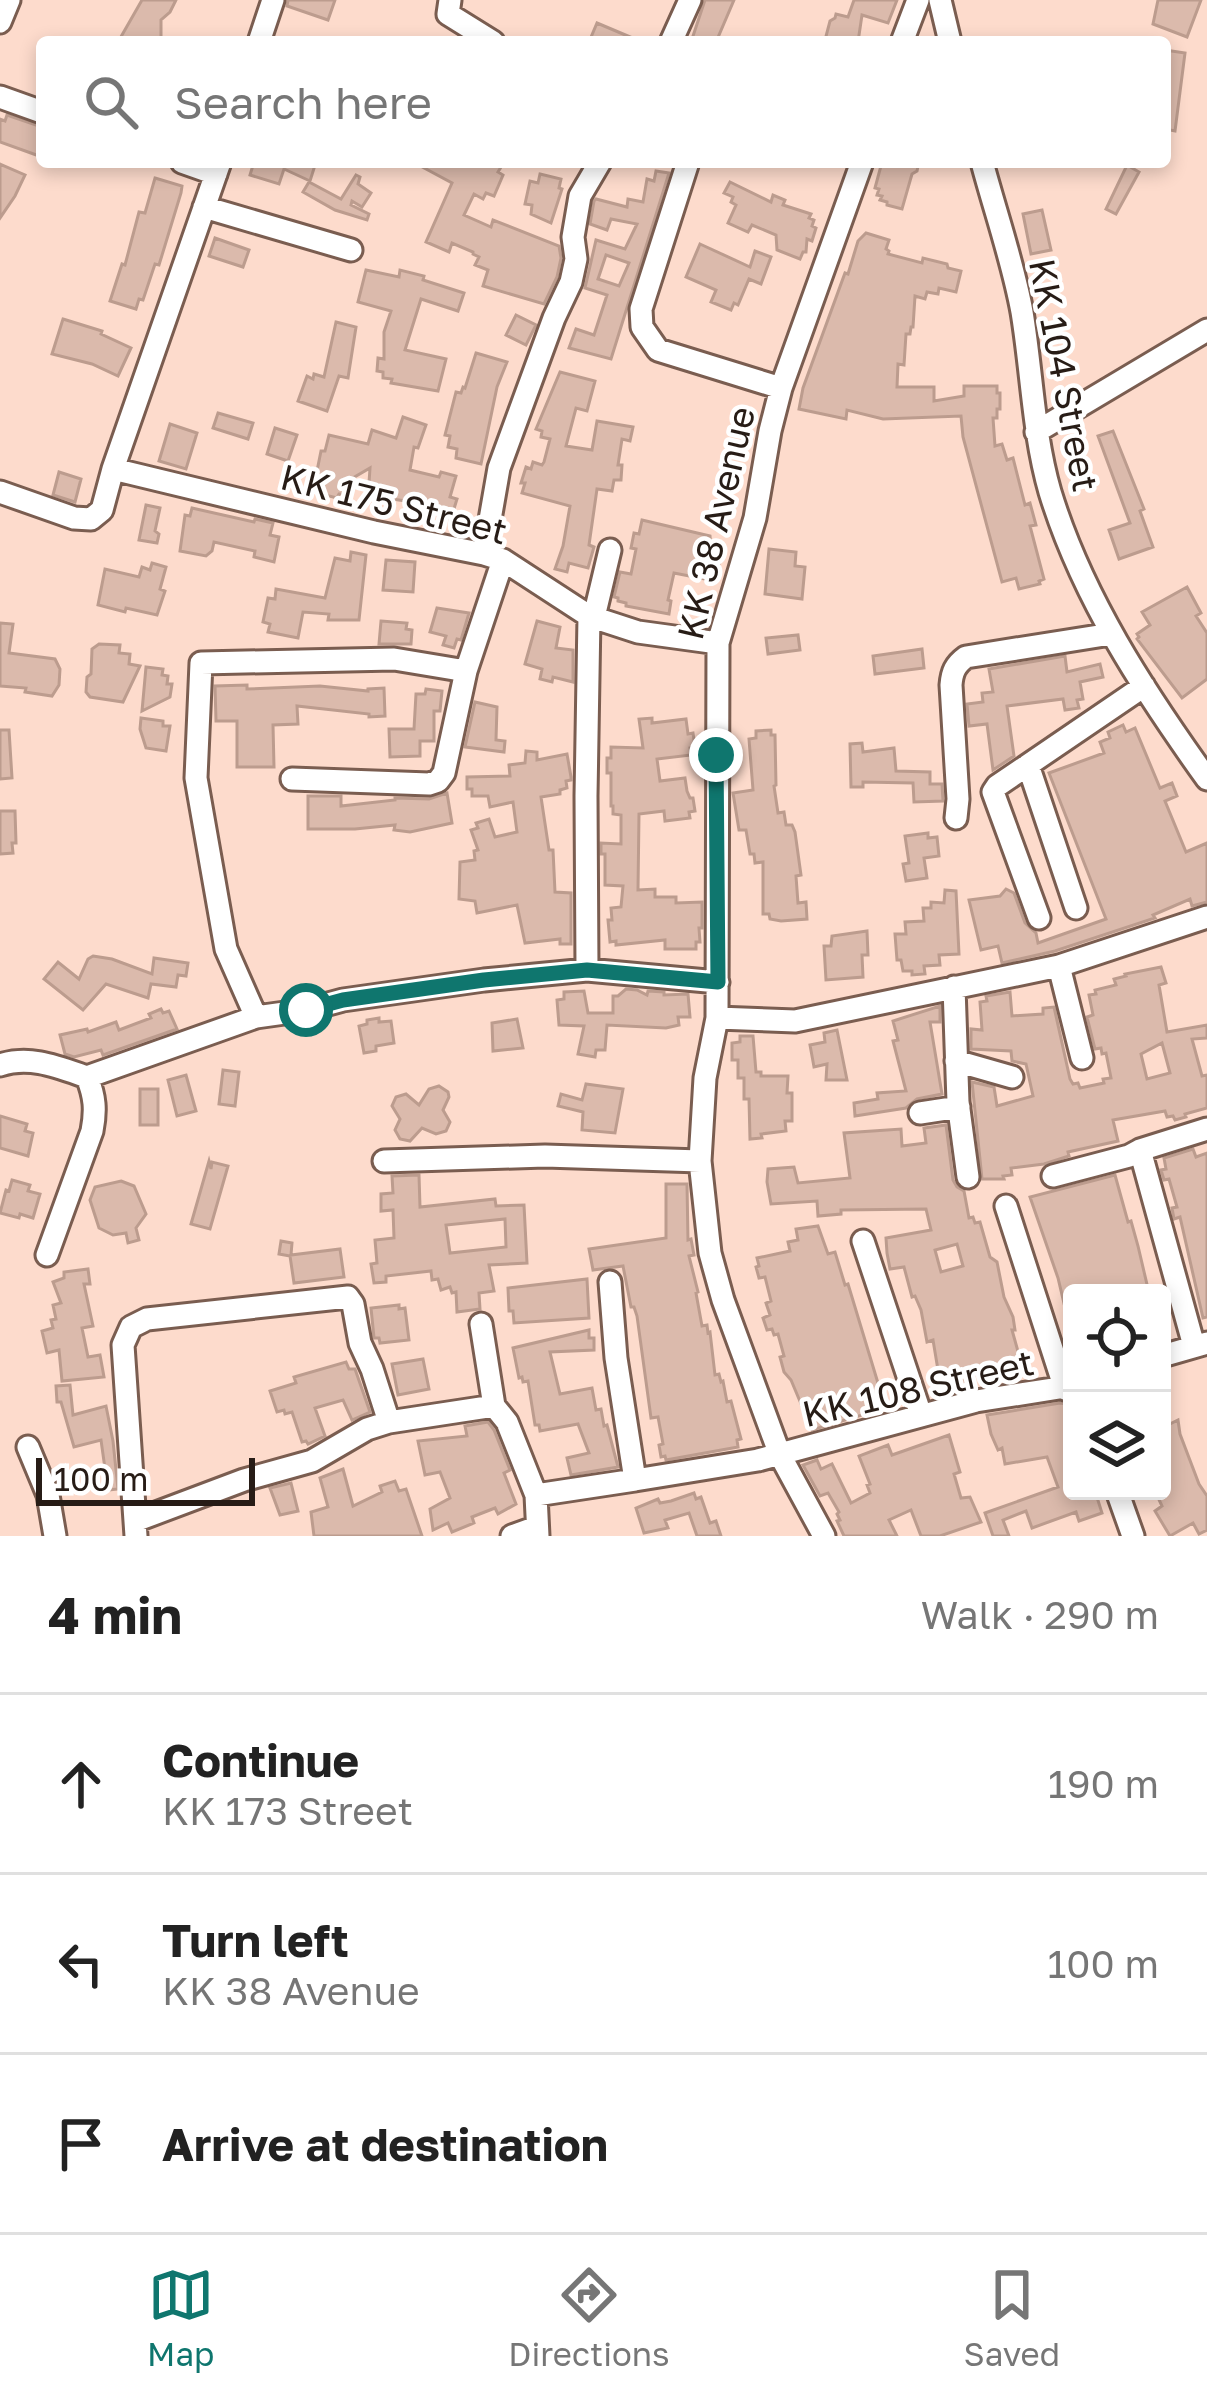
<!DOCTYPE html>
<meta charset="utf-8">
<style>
:root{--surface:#fff;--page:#f6f6f6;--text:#222;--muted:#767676;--line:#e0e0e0;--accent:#0f766e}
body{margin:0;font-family:"Golos Text",sans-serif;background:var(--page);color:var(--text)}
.controls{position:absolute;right:36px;bottom:36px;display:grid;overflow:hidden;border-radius:12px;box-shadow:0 6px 18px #0003}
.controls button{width:108px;height:108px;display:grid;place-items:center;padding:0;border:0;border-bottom:3px solid var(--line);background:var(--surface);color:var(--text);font:60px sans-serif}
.scale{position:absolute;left:36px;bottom:30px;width:219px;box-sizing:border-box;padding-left:12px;border:6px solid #271c16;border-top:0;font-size:33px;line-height:42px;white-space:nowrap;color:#271c16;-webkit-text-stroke:9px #fff;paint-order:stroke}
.stop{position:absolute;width:36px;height:36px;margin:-27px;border:9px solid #0f766e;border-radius:50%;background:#fff}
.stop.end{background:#0f766e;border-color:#fff;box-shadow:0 3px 12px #0008}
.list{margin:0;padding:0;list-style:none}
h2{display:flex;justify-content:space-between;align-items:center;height:156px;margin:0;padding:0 48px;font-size:51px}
h2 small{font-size:39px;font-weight:400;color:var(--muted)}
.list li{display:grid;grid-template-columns:78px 1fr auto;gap:36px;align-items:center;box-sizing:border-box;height:180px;padding:0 48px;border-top:3px solid var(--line)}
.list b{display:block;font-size:45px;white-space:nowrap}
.list p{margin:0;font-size:39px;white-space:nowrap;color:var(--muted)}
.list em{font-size:39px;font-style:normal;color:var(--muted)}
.icon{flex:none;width:66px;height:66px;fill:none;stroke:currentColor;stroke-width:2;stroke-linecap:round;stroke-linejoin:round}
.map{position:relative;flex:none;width:1207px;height:1536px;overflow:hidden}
.search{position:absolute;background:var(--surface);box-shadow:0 6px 18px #0003;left:36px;right:36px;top:36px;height:132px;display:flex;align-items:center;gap:30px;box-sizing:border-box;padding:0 42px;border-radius:12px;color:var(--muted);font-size:45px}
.sheet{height:696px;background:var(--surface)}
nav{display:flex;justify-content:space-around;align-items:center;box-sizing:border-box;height:168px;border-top:3px solid var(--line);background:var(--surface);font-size:33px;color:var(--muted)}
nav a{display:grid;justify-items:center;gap:6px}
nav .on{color:var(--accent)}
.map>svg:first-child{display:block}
.building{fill:#dbbaac;stroke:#bc9c8e;stroke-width:3;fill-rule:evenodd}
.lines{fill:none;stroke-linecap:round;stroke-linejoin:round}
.minor-casing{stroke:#7a5d50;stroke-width:27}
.minor{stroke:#fff;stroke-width:21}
.route{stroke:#0f766e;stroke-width:15}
.labels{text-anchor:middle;stroke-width:9;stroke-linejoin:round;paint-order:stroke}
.street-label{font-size:36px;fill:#271c16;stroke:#fff}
</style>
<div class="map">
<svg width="1207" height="1536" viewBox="0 0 1207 1536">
<rect width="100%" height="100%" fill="#fddbcc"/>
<!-- building -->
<path class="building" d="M142,0H176L170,12L161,20V42H118Z
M288,0H335L328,20L287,6Z
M705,0H734L716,42H691Z
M854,0H897L888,23L862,15L858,42L825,40L830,21L835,18L836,14L848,17Z
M1158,0H1201L1187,37L1153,24Z
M597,23L642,42H589Z
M1165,50L1185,53L1175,131L1165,129Z
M7,115L42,127V157L0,142V119L5,121Z
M254,162H316L310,181L284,169L279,184L250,175Z
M413,162H491L501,167L498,172L503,175L494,196L486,193L483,199L474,194L464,215L491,227L493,220L559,246L561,258L557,277L544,304L483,286L488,270L475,265L479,257L473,254V252L452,243L449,252L426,242L452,183Z
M882,162H919L917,171L912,174L902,209L887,205V202L880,200L882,196L877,195L879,189L875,188Z
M0,164L25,175L15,196L0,218Z
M1127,165L1139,172L1116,214L1106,209Z
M656,171L669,173L611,359L569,348L576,329L594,335L607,295L585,288L596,240L625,249L637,224L611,219L607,230L590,224L594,201L596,199L627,207L628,199L643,202L647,179L654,181ZM606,255L629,263L619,286L598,279Z
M540,174L561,179L559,188L562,189L551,223L531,214L532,205L525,204L530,181L538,183Z
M356,175L360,177L358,184L371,193L362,207L352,201L351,205L369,214L367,220L335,210L303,192L309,182L341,199Z
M155,178L182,186L181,193L159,265L155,264L143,300L139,299L136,309L110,301L122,264L125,265L139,212L145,213Z
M730,182L771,202L773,195L785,200L783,205L811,214L809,218L814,220L812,226L816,228L812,241L807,239L806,252H803L800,259L777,250L776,235L752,225L748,232L728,223L736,205L731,202L733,197L724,193Z
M1042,210L1051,250L1031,254L1023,214Z
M866,233L889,240L886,249L889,251L888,254L922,263L923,258L947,264L948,268L961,271L956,292L939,288L938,294L927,292L925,299L915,296L913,327H911L910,334H906L904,365L898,364L897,387H934V401L964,396V386H997V393H1000V409H997V418H993L995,446L1002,444L1007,460L1013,458L1025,505L1030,503L1036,525L1030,526L1044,579L1039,581L1040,584L1019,589L1016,578L1002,582L963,437L961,416L883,419L847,410L846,419L799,409L803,388L845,273L848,274L858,241Z
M215,238L249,250L243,267L209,256Z
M700,244L750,267L755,251L771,257L761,284L749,279L738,305L734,303L731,310L711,302L716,290L686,277Z
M366,270L399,277L400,270L424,276L423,280L464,293L458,311L421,299L405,350L446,359L438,391L391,383L392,379L383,378V372L377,371L378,358L384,359V332L391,311L358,302Z
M516,315L536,325L526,345L506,335Z
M63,319L102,331L101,334L131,348L118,376L92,364L52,354Z
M336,322L356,327L348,378L339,376L327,411L298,401L307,376L313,379L314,374L324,377Z
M476,353L507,362L497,387L481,464L456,458L457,449L448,447L450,436L445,435L456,392L461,393L463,387L465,388Z
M560,372L595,381L587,411L576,408L566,446L592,450L597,421L633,427L630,441L622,439L618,465H622L621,480H614L612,491L597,489L589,545L594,547L588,568L569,563L567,572L555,569L563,546L570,506L522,493L525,483H521L526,467L531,469L533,462L542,465L544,462L550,439L541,437L542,431L536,429Z
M218,413L253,423L248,439L213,428Z
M403,417L426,425L418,448L414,447L410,470L439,477L441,472L456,476L450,497L457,499L453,512L445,510L444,514L432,511L434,504L407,497L406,501L392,499L393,493L380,491V485L369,483L370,468L346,482L344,494H339L337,498L317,493L320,477L316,476L321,451H325L329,435L368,444L372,430L396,438Z
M170,424L197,433L186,469L159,461Z
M275,428L297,435L288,461L267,454Z
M1113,431L1144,509L1140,511L1153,547L1119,559L1109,530L1130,523L1098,436Z
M59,472L81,479L75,502L53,495Z
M146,505L160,508L155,531L159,534L157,543L139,540Z
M192,508L254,522L255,519L273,523L270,535L279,537L274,562L254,557L255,551L214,542L212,551L206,556L180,551L185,515L190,516Z
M642,520L710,536L711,548L718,549L716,557L720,558L718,570L710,568L705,579L674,573L668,600L671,601L669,614L626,606V603L618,601V598L614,597L620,572L631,574L636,549L631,548L634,533L639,534Z
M769,549L796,552L795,566L805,567L802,599L765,594Z
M351,552L366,555L359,620H328L329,614L303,612L298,638L268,632L270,624L263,622L268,598L275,599L276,589L325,598L335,558L350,561Z
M386,560L415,562L413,592L383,590Z
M152,563L166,567L160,589L165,591L157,615L126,608L125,612L98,605L105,569L139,577L142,567L150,570Z
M1187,587L1201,613L1196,616L1207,633V679L1182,698L1137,639L1139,637L1137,634L1150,625L1142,612Z
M437,608L469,613L461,640L457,639L454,648L443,645L446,636L430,632Z
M381,621L407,623L406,629L412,630L411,644H379Z
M537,621L560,627L556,648L573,650V682L553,677L552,682L540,679L542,669L525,664Z
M0,623L13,624L9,653L55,659L60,669L59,685L52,696L25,692L26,688L0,686Z
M798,635L800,650L768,654L766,638Z
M99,644L120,645L119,653L130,654L129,664L140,666L123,702L90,697L86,692L87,677L91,674L92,649Z
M922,649L924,668L875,674L873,656Z
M1065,656L1067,672L1100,664L1103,677L1080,682L1083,699L1077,700L1079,708L1065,710L1063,699L1007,706L1014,756L993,770L987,724L969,726L967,704L983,702L982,693L993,692L989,669Z
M146,667L163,669L162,675L168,676L167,684H172L170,697L142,711Z
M247,685V689L320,686L368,691V689L384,688L385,716L369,717V714L297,706L298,724L273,725L274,767H237V721H216L215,686Z
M426,689L442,691L440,711H434V741H420V756L390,757L389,729H414L416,694H425Z
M475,702L497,707L496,740L505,741L504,752L465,747Z
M141,718L163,721V726H170L166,751L146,748L140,729Z
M652,718V723L686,719L688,734L693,733L695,747L690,748L691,755L657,759L660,781L685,778L687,791L690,798H693L695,811L689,812L690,818L665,821L664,811L639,814L638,890L655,889V897H676V903L702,902V928H699L700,942H696V949H665V940L616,945V941L610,942L608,920H612L611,908L621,907L623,886L605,885V854H601V843L621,844V815L613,814V806H611V773H607V758H611V747L643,748L639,719Z
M1123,725L1126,732L1135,728L1160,788L1172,783L1177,796L1165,801L1186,852L1207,843V902L1192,906L1190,899L1153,915L1155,918L1055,951L1002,963L998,946L981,950L969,900L1000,896L1006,889L1014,893L1025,923L1036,933L1038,943L1106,919L1049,773L1104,753L1100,742L1110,738L1108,732Z
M0,730H9L12,778L0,779Z
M771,730V735H775L776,785L774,786L778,813L784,812L786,825H792L795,832L801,875L796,876L798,903L806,902L807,919L781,921L770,919L769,914H763V862L755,863L754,854H750L746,830H739L733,793L753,790L749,739L756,738V731Z
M862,743L863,752L894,748L896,771L930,772V784H942L943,801L914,802L913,783L863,782V787H851L850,744Z
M526,751L537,752V760L567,754L571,777V780L566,781L567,788L560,790V794L541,797L549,850H553L555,892L571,893V944H560V939L525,943L517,905L477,913L475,901L459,899L460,862L475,860L474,851L478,850L471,830L478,828L476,823L489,819L495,837L517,832L513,802L490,807L488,796H472V789H467V777L510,776L509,765L525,763Z
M447,793L452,823L410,832L394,830L395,825L355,829H308V796H341V806L395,800V798L429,799Z
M0,811H15L16,843H12L13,853L0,854Z
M928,833V838L937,837L939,856L924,858L927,878L906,881L903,864L909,863L905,836Z
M945,890L956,891L959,954L939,955L940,965L924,966L925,974L912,975V971H903L901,960H897L895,934H906L905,922L924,921L923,908H931V902L944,903Z
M867,931L868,955H862L863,977L826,980L824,946H831L832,936Z
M93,956L112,959L152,974L154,958L188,963L186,976L178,975L176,987L151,984L148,998L106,984L83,1010L44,979L58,962L79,979L88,959Z
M1161,967L1166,983L1159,985L1167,1032L1207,1025V1038L1192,1039L1202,1076L1207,1075V1108L1185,1114L1186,1117L1175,1120L1173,1116L1167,1117L1165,1111L1113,1120L1118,1141L1068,1152L1069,1156L1044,1164L1011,1168L1012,1175L1003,1176L1004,1179H982L972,1082L994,1087L997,1106L1033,1096L1026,1064L1012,1061L1011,1051L971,1049V1029L982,1030L980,1002L987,1001L986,996L1010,992L1012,1016L1043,1014V1008L1054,1007L1070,1079L1073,1084L1078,1083L1080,1088L1104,1083L1103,1079L1111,1078L1106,1053L1102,1054L1101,1048L1095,1049L1087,1017L1093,1015L1089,995L1096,994L1095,990L1116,985L1114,979L1126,976L1125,974ZM1162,1043L1170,1073L1147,1079L1141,1054Z
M626,989L637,990L647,995L648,991L664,992V995L688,994L690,1017H678L679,1025L666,1028L607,1025L605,1050H596L595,1057L578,1054L584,1026L559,1025L557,1000L564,999V992L584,991L588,1013H613V996H618Z
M940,1006V1022H930L942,1094L917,1099L906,1108L855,1116L854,1103L878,1099L877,1093L906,1091L893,1041L898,1040L893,1021Z
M161,1009L163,1013L169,1011L177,1029L103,1055L101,1050L74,1057L65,1054L60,1035L87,1029L88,1032L116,1022L119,1030L151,1018L149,1014Z
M379,1018V1022L391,1021L394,1043L376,1046V1051L364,1053L359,1026L367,1024V1020Z
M517,1019L523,1048L493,1051L492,1023Z
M837,1030L847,1080H826L827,1064L814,1067L810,1045L825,1042L824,1033Z
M740,1036H753L756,1072H761V1076H788L787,1093H792V1121H785L786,1131L761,1134L762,1138L750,1139L749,1099H744V1078H738V1060H732V1043L740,1042Z
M223,1070L239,1072L235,1106L219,1104Z
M186,1075L196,1111L177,1116L168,1080Z
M586,1084L623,1089L615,1133L582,1130L583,1112L558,1106L561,1094L582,1100Z
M439,1086L448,1092L449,1097L443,1110L450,1122L446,1131L436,1134L422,1128L410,1141L400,1139L395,1130L400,1119L392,1106L396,1097L406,1094L419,1105L429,1089Z
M140,1089H158V1125H140Z
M0,1116L27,1124L25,1131L33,1133L28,1156L0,1148Z
M946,1125L953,1180L957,1187L964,1191L969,1218L973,1217L975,1223L980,1222L990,1257L997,1262L1004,1297L1013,1317L1015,1330H1012L1019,1355L1025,1353L1029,1370L1002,1374L999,1366L996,1367L994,1363L971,1369L974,1384L948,1389L947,1381L940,1382L933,1340L927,1342L921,1310L915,1296L912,1297L904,1267L890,1269L887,1253L886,1238L931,1230L926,1209L841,1210V1214L818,1216L817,1201L771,1204L767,1182L768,1169L794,1167L798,1183L850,1178L844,1133L901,1129L902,1146L926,1143L924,1128ZM957,1244L963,1266L941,1272L935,1250Z
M1193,1149L1196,1157L1207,1153V1317L1203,1318L1180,1217L1174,1219L1172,1208L1177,1207L1169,1179L1164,1180L1161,1170L1166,1169L1164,1158Z
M209,1161L211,1169L212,1162L228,1166L210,1229L191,1224Z
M419,1175L420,1207L495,1199L496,1206L524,1205L527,1263L489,1265L494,1291L479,1293L480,1309L457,1312L456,1292L452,1293L450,1287L441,1290L438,1279L432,1280L431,1271L386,1276V1282L374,1283L371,1264L377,1263L375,1240L394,1238L393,1210L381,1211V1194L393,1193L392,1176ZM505,1219L506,1247L450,1253L446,1225Z
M1115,1175L1128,1222L1131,1221L1138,1246L1149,1293H1072V1315L1067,1316L1058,1278L1030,1197Z
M12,1180L30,1185L28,1191L40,1194L33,1218L20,1214L19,1218L0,1213L6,1190L9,1191Z
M121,1181L134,1186L146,1214L136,1228L139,1240L128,1243L126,1233L113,1235L99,1228L90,1200L95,1187Z
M666,1184H687L688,1240L691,1239L694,1255L689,1256L698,1292L696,1293L702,1326L707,1325L708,1333L710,1332L715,1375L719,1374L721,1382L723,1381L727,1402L731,1401L741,1439L737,1440L738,1447L666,1460L665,1456L661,1457L659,1445L663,1444L658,1417L651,1418L637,1316L634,1307H631L623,1266L593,1270L589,1249L666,1238Z
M818,1226L828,1254L835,1252L845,1285L848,1284L881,1393L868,1399L869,1413L812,1430L791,1380L784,1372L780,1357L784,1356L778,1334L774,1335L772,1329L767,1330L763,1318L770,1315L766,1303L771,1301L765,1277L759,1278L756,1267L759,1266L757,1258L790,1251L788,1242L798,1240L796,1229Z
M281,1241L292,1243L291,1255L340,1249L344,1277L294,1283L290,1256L279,1254Z
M88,1269L90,1284H84L93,1326L82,1328L88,1357L100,1355L104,1377L62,1381L59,1350L47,1353L42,1331L53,1328L51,1320L56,1319L53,1305L61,1303L53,1282L64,1278V1272Z
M587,1279L589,1318L514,1323L513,1311H509L508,1288Z
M399,1305V1309L405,1308L409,1340L380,1343L379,1338H374L371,1308Z
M589,1330V1338H594V1350L550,1352L560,1394L592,1388L596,1410L601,1409L604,1426L607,1425L618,1467L571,1475L567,1458L589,1453L578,1424L540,1431L539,1425H535L528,1381L523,1382L522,1377L519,1378L513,1348Z
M423,1359L429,1389L398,1395L392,1364Z
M346,1362L349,1369H355L370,1412L352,1420L343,1400L315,1408L325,1436L308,1444L306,1441L302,1442L292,1412L285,1414L284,1410L277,1412L270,1391L296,1383L294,1377Z
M70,1385L73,1415L106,1406L113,1441L118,1489L108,1490L101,1440L74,1447L61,1402H57L56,1386Z
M1060,1403L1066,1404L1069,1409L1072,1430V1491H1095L1102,1513L1079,1521L1076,1512L1032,1528L1026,1511L1003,1520L1009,1536H993L985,1513L1058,1487L1047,1457L1005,1464L1002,1448L998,1450L991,1434L987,1415Z
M1178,1420L1180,1434L1199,1484L1207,1496V1530L1199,1534L1193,1523L1170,1536L1155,1511L1162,1506L1155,1491H1162V1428Z
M488,1422L494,1430L510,1470L504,1473L516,1504L498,1514L495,1508L472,1517L474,1523L452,1532L448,1523L433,1530L430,1509L450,1498L440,1472L425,1475L418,1441L467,1436L465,1426Z
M949,1435L960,1472L954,1474L961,1498L970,1497L981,1522L940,1536H921L911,1510L889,1520L897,1536H844L837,1521L840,1520L837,1514L839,1512L828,1493L820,1496L803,1465L817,1460L821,1469L832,1464L851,1503L870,1493L867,1485L870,1484L859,1456L888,1445L892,1455Z
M343,1469L353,1506L382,1492L380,1486L395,1481L399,1491L406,1489L422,1536H314L311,1512L328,1507L320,1478Z
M291,1483L298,1511L280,1515L270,1488Z
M694,1493L696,1499L701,1497L710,1523L716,1521L721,1536H697L689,1513L665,1520L668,1528L644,1533L636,1508L658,1499L660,1503L671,1501Z"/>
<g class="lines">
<!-- minor casing -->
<g class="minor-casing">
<path id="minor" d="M450,0L448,14L493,42
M940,0L950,42
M0,22L9,0
M259,42L273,0
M671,42L690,0
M902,42L918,0
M0,97L42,112
M182,162L216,174
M688,162L641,309L642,327L658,350L781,388
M982,162C995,211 1013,262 1022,312C1032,372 1033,433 1050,492C1082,597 1144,691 1207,779
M204,207L351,250
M1036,432L1207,330
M113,469L374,532L484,554L503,560L589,616L638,632L718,643
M0,492L74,518L91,519L102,510L113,469L220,162
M484,554L499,468L554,318L571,282L576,259L573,237L580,196L600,162
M594,617L610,550
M1028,765L1076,908
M292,779L429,784L438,781L444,773L466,671L503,560
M956,818L958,799L951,685C952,672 955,665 966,657L1111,634
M1039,918L993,792L997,786L1144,686
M1059,966L1082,1058
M587,970L586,796L589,616
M954,987L958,1102L968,1177
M256,1017L226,949L196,778L201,663L394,659L466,671
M717,1018L795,1021L1059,966L1207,917
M956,1061L1012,1077
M0,1065C30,1055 58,1067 87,1077C95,1097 96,1110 92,1131L47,1255
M87,1077L256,1017L306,1010L343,1000L484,980L587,970L718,982
M920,1113L959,1107
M1140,1150L1194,1346
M384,1161L545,1156L700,1161
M1053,1176L1129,1156L1140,1150L1207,1129
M1006,1206L1065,1389
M863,1241L921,1415
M610,1282L616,1358L635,1480L758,1460L976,1401L1072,1386
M481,1324L494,1406L507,1422L536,1495L635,1480
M1162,1356L1207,1343
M28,1447L48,1495L55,1536
M1117,1491L1133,1536
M536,1495L538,1536
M135,1521L244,1480L312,1461L367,1429L389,1422L494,1406
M136,1536L123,1345L131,1327L147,1319L348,1297L353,1304L360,1343L372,1369L389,1422
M512,1536L537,1527
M824,1536L780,1455L723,1300L710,1253L700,1161L705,1078L717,1018L718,643L755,518L770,431L781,388L862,162"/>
</g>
<!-- minor -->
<use href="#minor" class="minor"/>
</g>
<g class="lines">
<!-- route -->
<path class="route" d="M306,1010L343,1000L484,980L587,970L718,982L716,755"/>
</g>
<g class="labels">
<!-- street labels -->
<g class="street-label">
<text transform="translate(1064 375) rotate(79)" y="13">KK 104 Street</text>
<text transform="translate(394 504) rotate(14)" y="13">KK 175 Street</text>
<text transform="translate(716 523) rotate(-77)" y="13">KK 38 Avenue</text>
<text transform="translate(918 1388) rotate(-13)" y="13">KK 108 Street</text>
</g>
</g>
</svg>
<div class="controls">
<button><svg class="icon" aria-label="locate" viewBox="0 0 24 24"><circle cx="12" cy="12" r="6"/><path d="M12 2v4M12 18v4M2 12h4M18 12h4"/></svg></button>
<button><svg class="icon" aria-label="layers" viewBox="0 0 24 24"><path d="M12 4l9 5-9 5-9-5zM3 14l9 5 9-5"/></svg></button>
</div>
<div class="scale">100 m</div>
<div class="stop" style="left:306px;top:1010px"></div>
<div class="stop end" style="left:716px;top:755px"></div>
<div class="search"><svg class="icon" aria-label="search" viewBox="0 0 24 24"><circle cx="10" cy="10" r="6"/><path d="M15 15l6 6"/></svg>Search here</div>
</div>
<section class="sheet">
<h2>4 min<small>Walk · 290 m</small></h2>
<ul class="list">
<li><svg class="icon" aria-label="ahead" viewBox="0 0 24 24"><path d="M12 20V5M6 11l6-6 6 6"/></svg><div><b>Continue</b><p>KK 173 Street</p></div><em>190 m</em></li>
<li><svg class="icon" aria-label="left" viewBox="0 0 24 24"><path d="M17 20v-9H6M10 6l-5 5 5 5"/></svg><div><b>Turn left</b><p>KK 38 Avenue</p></div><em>100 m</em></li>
<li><svg class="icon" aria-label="arrive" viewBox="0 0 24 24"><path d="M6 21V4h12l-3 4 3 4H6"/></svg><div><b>Arrive at destination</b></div></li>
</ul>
</section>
<nav>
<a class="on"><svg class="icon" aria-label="map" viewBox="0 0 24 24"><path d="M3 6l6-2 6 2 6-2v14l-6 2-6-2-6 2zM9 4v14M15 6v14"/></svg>Map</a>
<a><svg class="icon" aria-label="directions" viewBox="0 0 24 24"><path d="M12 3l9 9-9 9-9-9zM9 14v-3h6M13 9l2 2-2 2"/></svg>Directions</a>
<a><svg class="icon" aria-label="saved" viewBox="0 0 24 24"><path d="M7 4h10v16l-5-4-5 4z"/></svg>Saved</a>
</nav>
